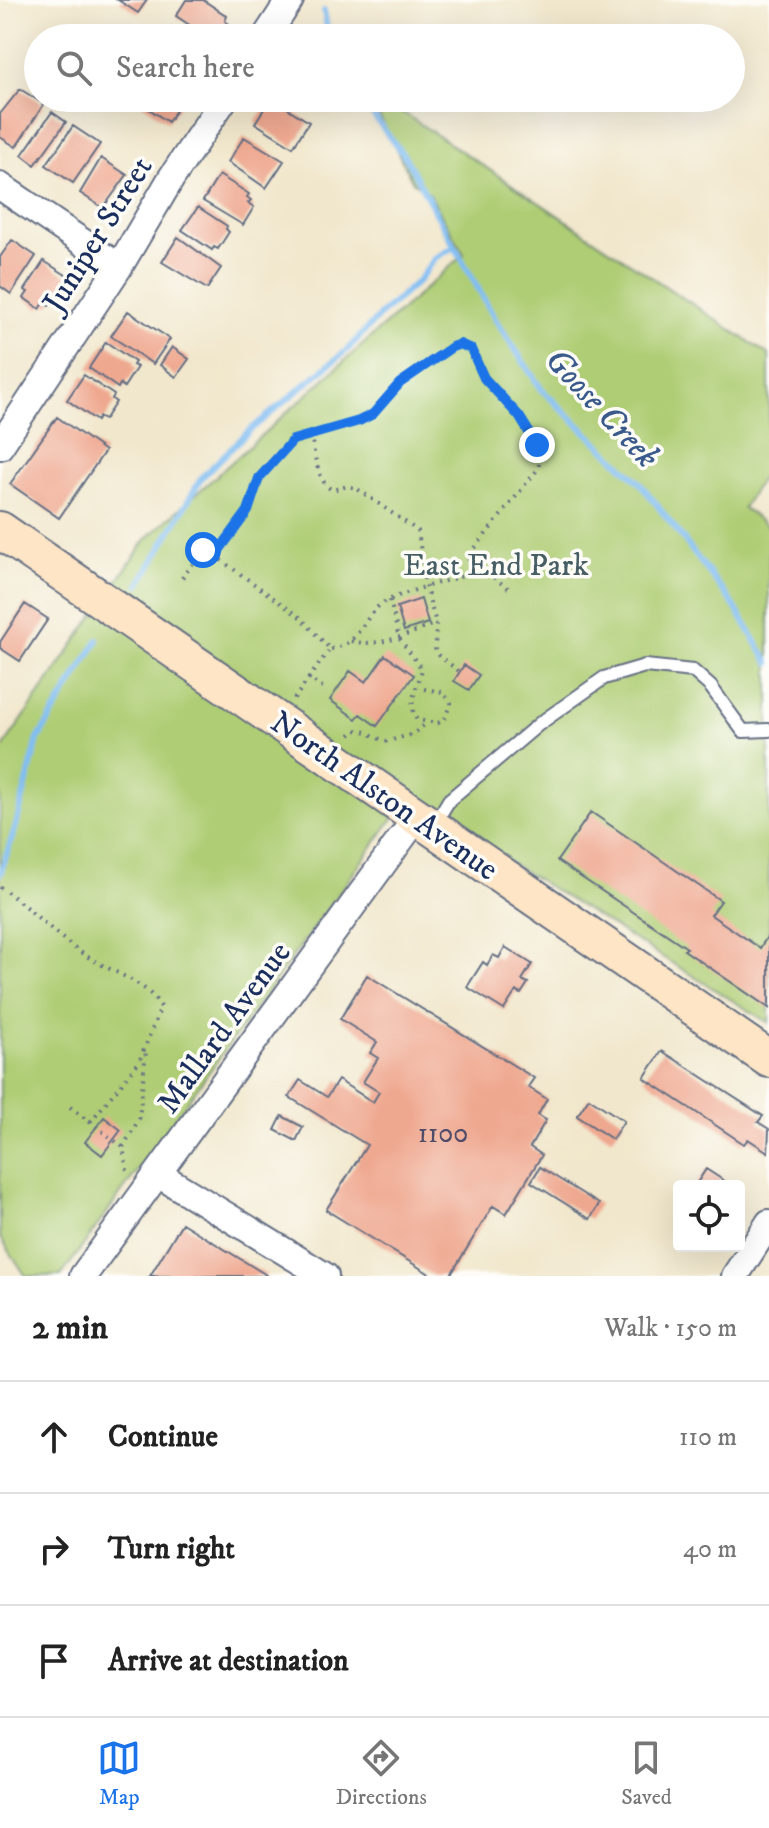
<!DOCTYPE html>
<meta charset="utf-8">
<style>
:root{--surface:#fff;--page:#f6f6f6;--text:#222;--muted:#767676;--line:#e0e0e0;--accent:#1a73e8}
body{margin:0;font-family:"IM FELL DW Pica",serif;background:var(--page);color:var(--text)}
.controls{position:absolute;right:24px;bottom:24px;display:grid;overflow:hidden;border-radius:8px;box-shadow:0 8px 32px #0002}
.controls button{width:72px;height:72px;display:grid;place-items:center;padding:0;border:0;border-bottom:2px solid var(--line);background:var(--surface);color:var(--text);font:40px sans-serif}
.stop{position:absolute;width:24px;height:24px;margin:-18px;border:6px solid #1a73e8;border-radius:50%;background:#fff}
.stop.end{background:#1a73e8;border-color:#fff;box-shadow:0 2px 8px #0008}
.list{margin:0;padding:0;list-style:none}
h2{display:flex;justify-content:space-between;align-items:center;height:104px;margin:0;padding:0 32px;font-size:34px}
h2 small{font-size:26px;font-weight:400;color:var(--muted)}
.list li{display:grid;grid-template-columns:52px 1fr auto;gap:24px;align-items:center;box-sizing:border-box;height:112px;padding:0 32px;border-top:2px solid var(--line)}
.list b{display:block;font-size:30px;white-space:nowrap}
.list em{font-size:26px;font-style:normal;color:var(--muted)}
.icon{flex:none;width:44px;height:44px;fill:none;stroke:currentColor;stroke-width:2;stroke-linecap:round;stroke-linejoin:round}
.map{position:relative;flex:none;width:769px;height:1276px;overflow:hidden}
.search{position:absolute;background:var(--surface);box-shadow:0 8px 32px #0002;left:24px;right:24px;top:24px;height:88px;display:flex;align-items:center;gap:20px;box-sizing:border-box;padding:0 28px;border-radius:44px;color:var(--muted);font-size:30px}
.sheet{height:440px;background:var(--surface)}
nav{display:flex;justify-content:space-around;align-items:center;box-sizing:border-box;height:112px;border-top:2px solid var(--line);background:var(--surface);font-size:22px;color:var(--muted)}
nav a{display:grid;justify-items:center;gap:4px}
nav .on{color:var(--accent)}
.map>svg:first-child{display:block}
.green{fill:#afcd74;stroke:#657e69;stroke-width:2}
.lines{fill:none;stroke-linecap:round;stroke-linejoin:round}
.stream{stroke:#80bdf3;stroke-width:6}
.building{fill:#efa890}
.lane-casing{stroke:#666f84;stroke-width:16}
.street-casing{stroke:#666f84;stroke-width:30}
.secondary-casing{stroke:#666f84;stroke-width:40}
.path{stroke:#666f84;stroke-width:4;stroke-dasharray:2 6;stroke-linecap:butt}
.lane{stroke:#fff;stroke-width:12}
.street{stroke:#fff;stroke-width:26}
.secondary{stroke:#fde5c5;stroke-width:36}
.route{stroke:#1a73e8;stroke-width:10}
.labels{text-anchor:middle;stroke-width:7;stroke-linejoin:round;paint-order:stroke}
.number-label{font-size:28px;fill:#504d6a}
.street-label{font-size:32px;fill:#1b2f5e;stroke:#fdfcf7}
.park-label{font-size:32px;fill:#475e65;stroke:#fdfcf7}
.water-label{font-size:34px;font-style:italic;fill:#395a8b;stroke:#fdfcf7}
</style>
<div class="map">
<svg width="769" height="1276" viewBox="0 0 769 1276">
<rect width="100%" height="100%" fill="#fdfcf7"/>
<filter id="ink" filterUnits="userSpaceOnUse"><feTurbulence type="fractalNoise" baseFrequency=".0125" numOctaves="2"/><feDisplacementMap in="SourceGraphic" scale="16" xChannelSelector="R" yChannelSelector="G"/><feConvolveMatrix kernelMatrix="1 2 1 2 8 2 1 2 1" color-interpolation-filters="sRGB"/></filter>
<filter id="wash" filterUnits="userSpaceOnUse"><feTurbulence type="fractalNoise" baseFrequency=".006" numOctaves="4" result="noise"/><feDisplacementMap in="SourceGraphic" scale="32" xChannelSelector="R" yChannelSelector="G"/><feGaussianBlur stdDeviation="1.8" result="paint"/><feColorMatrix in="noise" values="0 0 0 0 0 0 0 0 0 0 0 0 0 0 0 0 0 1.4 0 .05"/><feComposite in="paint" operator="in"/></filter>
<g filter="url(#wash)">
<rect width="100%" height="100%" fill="#f1e7cc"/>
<!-- green -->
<path class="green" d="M370,98H381L769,355V466L743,508L769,527V1023L407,799L61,1276H26L0,1237V752L147,538L464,254L428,192L413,182Z"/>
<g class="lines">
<!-- stream -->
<path class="stream" d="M324,11L329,38
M360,98L405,157L495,319L542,390L640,483L733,604L769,663
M139,585L202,477L249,431L347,350L383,312L419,280L435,258L454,247
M0,874L15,829L38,739L98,640"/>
</g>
<g id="blocks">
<!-- building -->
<path class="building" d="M118,0H147L138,13Z
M186,0H203L227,16L225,21L229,24L220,38H209L176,16Z
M20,89L44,104L16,147L0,137V114Z
M146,98H181L183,100L168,122L142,104Z
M271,98L309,122L293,147L255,123Z
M52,112L66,122L35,165L22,155Z
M73,126L100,144L73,183L46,165Z
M244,137L284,161L266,188L228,162Z
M101,158L127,175L103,208L80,193Z
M219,175L249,194L247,197L251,200L248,203L254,207L243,225L203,201Z
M198,207L227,226L226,229L229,232L218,249L214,247L212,250L182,230Z
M178,237L221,268L207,289L162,262Z
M12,240L36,256L11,294L0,286V257Z
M44,261L69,277L49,306L44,303L40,309L24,298L28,292L25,290Z
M128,311L170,339L153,364L111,336Z
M106,342L135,362L133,365L137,367L124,387L120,384L118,388L89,368Z
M172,347L189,359L176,377L160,365Z
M84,375L114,395L112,399L116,402L104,420L99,417L97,421L67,400Z
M57,417L105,451L59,518L10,484Z
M421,599L428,623L404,631L397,607Z
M25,604L48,619L20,661L0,648V642Z
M385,655L414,675L377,726L360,714L356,719L330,700L350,671L366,682Z
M464,665L479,675L469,690L454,681Z
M591,812L721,901L711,915L760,948L769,934V1008L684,950L687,948L557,861Z
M505,947L532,964L522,980L528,983L521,994L516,991L504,1010L467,987L483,962L487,965L493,955L499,958Z
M367,975L534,1078L528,1087L547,1099L538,1115L546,1120L530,1147L542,1155L506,1214L493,1206L450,1276H433L326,1210L367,1145L289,1097L300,1080L327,1097L338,1080L373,1102L379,1092L363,1082L378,1058L370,1053L377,1042L340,1019Z
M662,1051L763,1116L758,1122L769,1129L768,1152L748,1139L744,1144L644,1078Z
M589,1098L624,1121L612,1139L577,1116Z
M282,1116L303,1127L296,1141L275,1130Z
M104,1117L121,1130L102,1155L85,1142Z
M540,1167L599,1204L590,1219L531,1182Z
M706,1169L732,1186H695Z
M182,1223L268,1276H150Z"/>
</g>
</g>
<g filter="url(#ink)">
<use href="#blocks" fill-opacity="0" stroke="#666f84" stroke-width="2"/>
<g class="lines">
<!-- lane casing -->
<g class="lane-casing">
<path id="lane" d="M434,825L449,800L539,724L604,678L645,666L693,671L711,687L743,731L769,730"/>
</g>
<!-- street casing -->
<g class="street-casing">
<path id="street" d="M265,38L290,0
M0,186L119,267
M0,446L119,267L172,177L225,98
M158,1174L325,1276
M83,1276L417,817
M735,1276L769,1223"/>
</g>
<!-- secondary casing -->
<g class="secondary-casing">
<path id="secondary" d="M0,530L769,1059"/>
</g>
<!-- path -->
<path class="path" d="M311,435C315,453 316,480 332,490L348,486L356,488L418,531L426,588L436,623L435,653L459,671
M215,556L248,511L259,478L293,440L359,421L373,414L400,383L452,347L460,344L471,349C476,358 478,369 484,378C502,406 548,431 538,469L467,558L512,591
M182,578L203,550H207L300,617L330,649L309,678L327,691
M390,600L399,638L422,669C418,688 406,703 417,720L438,723L444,720L451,703L443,692L418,688
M351,641C379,648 410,634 436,623
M331,649C361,643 361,620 381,604C397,593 461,577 483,570
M294,699L309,678
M350,735L356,730L367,732L385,742L413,734L427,723
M0,887C31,908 63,944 95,961C117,974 147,983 161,1007L139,1062L90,1122
M70,1107L123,1147L128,1176
M123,1147L139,1119L146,1051"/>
<!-- lane -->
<use href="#lane" class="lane"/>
<!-- street -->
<use href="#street" class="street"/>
<!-- secondary -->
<use href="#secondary" class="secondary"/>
</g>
</g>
<g class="lines" filter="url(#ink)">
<!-- route -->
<path class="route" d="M203,550L215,556L248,511L259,478L293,440L359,421L373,414L400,383L452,347L460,344L471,349L484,378L519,416L537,445"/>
</g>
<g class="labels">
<!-- number labels -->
<g class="number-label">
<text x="443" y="1142">1100</text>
</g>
<!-- street labels -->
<g class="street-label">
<text transform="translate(97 234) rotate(-58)" y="11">Juniper Street</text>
<text transform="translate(385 795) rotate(35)" y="11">North Alston Avenue</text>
<text transform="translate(223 1027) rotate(-54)" y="11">Mallard Avenue</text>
</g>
<!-- park labels -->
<g class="park-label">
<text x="496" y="575">East End Park</text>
</g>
<!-- water labels -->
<g class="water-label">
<text transform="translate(603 407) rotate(47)" y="12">Goose Creek</text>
</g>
</g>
</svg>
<div class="controls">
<button><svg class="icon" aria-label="locate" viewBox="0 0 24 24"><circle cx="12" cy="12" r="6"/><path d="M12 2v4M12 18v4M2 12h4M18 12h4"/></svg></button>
</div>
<div class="stop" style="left:203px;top:550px"></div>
<div class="stop end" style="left:537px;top:445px"></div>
<div class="search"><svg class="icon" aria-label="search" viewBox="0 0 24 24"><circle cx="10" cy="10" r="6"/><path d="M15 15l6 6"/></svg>Search here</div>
</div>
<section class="sheet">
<h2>2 min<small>Walk · 150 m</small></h2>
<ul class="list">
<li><svg class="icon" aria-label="ahead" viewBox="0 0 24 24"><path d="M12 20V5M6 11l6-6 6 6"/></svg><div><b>Continue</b></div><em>110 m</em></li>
<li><svg class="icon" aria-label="right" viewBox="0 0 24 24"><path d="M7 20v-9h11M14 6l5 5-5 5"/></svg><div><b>Turn right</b></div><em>40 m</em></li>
<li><svg class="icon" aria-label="arrive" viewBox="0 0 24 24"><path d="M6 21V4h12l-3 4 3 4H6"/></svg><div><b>Arrive at destination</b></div></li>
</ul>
</section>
<nav>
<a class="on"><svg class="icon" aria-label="map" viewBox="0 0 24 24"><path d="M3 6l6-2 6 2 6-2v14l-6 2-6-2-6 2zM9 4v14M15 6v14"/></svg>Map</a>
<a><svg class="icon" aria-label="directions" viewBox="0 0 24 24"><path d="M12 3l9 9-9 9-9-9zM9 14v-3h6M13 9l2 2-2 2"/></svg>Directions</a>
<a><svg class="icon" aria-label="saved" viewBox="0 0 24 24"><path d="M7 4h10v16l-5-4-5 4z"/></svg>Saved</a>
</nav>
